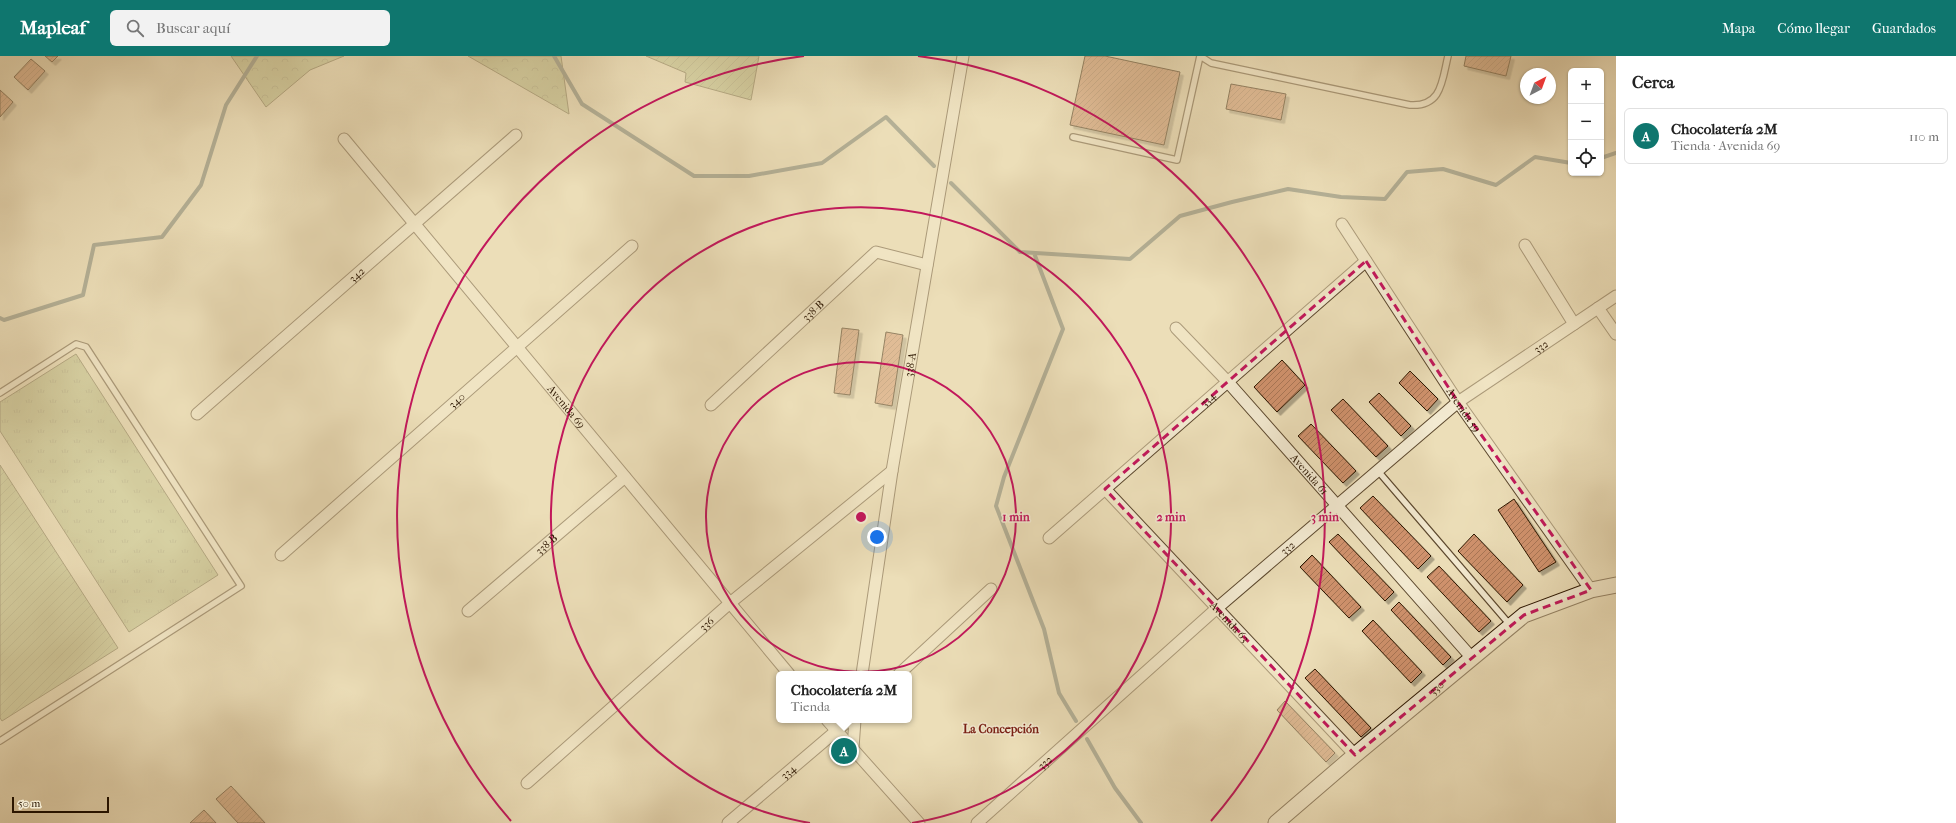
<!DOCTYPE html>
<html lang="es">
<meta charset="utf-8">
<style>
:root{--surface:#fff;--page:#f2f2f2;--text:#222;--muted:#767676;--line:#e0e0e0;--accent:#0f766e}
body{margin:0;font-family:"IM FELL French Canon",serif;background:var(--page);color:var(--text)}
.controls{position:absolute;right:12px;top:12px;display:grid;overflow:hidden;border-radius:6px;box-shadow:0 1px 3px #0004}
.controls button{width:36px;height:36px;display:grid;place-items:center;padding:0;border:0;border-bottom:1px solid var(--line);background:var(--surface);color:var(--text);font:20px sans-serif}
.compass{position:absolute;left:1520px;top:12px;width:36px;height:36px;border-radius:50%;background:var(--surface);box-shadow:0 1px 3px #0004;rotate:41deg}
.scale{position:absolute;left:12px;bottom:10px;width:97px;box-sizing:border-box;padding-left:4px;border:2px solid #2c1600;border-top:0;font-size:11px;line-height:14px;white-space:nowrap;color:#2c1600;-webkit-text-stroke:3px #f3ead1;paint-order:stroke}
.you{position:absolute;left:877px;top:481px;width:14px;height:14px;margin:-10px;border:3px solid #fff;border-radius:50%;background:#1a73e8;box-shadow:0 0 0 6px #1a73e833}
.badge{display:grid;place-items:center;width:26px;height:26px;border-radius:50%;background:var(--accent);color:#fff;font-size:13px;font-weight:700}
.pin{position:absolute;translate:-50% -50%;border:2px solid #fff;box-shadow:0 1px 4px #0006}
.popup{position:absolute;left:776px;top:615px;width:136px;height:52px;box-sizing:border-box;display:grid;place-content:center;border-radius:6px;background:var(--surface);filter:drop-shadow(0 1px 3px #0005);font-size:13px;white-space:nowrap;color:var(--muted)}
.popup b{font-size:15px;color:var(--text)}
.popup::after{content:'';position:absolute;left:50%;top:100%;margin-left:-8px;border:8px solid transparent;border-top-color:var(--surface)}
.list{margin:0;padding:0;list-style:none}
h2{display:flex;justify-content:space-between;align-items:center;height:52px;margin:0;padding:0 16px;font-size:17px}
h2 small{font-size:13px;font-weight:400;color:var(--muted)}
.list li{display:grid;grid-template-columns:26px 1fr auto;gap:12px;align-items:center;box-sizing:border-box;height:56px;margin:0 8px 8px;padding:0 8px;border:1px solid var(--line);border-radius:6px}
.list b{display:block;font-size:15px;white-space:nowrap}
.list p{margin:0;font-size:13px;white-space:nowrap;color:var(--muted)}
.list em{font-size:13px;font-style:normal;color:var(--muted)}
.icon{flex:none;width:22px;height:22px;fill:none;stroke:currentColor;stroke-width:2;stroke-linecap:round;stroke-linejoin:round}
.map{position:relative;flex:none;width:1616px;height:767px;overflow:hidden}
header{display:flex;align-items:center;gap:24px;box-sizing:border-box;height:56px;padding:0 20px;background:var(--accent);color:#fff}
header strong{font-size:19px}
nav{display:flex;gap:22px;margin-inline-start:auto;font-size:14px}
.search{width:280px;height:36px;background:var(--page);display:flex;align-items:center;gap:10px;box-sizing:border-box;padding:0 14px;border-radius:6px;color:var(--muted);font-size:15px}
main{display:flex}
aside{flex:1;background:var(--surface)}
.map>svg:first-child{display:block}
.grass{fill:url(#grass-tufts);stroke:#746b46}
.forest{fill:url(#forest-crowns);stroke:#746b46}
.garden{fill:url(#garden-furrows);stroke:#746b46}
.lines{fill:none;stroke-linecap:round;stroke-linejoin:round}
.stream{stroke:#6f786e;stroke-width:4}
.building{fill:url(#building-hatch);stroke:#2c1600;filter:url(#shadow)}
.lane-casing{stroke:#5c482e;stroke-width:8}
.street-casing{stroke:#5c482e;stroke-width:13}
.secondary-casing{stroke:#2c1600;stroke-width:17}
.lane{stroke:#f3ead1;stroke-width:5.5}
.street{stroke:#f3ead1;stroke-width:11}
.secondary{stroke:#f3ead1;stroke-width:15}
.marked{fill:none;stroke:#c2185b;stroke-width:3;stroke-dasharray:8 5;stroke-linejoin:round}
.ring{fill:none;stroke:#c2185b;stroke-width:2}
.labels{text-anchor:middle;stroke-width:3;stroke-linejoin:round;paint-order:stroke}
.street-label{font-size:11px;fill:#2c1600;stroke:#f3ead1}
.neighbourhood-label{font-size:12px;font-weight:bold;fill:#7a1f14;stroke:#f3ead1}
.centre{fill:#c2185b;stroke:#f3ead1;stroke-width:2}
.ring-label{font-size:12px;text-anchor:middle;font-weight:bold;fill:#c2185b;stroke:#f3ead1;stroke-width:3;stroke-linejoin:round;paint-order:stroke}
</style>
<header>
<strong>Mapleaf</strong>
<div class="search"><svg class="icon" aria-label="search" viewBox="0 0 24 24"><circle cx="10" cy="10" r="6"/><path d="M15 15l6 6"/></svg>Buscar aquí</div>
<nav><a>Mapa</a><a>Cómo llegar</a><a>Guardados</a></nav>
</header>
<main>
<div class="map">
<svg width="1616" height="767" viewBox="0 0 1616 767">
<defs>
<pattern id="grass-tufts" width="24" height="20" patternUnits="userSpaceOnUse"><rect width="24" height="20" fill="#bdc08b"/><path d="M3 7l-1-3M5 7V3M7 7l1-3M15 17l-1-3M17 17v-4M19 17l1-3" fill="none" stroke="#a3a476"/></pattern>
<pattern id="forest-crowns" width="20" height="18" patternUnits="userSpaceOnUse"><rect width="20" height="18" fill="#bdc08b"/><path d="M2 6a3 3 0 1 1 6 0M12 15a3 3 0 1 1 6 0" fill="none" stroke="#a3a476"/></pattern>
<pattern id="garden-furrows" width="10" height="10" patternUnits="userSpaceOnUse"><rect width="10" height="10" fill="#bdc08b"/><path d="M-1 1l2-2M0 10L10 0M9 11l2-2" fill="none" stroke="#a3a476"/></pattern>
<pattern id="building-hatch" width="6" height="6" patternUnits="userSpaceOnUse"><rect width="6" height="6" fill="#d0926d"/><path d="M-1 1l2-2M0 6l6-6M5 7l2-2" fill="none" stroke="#a97657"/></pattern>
<filter id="shadow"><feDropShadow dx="3.5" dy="3.5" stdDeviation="0" flood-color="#0004"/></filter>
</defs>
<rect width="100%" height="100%" fill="#ecdeb8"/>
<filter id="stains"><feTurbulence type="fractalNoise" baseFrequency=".005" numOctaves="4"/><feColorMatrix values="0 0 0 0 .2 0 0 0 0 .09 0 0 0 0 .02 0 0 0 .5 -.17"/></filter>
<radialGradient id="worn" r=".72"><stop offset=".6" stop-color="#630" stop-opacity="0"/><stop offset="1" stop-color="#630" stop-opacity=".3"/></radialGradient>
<!-- grass -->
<path class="grass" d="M76,298L218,519L129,576L0,375V346Z"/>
<!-- forest -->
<path class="forest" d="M231,0H344L310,14L266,51Z
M468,0H561L569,58Z"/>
<!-- garden -->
<path class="garden" d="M646,0H759L751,44L685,26L686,17Z
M0,409L118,592L2,665L0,662Z"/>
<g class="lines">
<!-- stream -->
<path class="stream" d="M554,0L582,48L694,120H749L822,107L886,61L934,110
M1601,102L1616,97
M951,127L1020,196L1130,203L1180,160L1232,146L1288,133L1341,141L1385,143L1407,116L1443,113L1496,129L1535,101L1571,107
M1034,197L1063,273L1004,421L996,450L1044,573L1059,637L1076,665
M0,262L4,264L83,239L94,189L162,181L201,129L226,49L257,0
M1087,683L1115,732L1141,767"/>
</g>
<!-- building -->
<path class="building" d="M45,0H58L52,6Z
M1085,0H1105L1180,16L1164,89L1070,69Z
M1466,0H1511L1506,20L1464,10Z
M31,3L45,15L28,34L14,21Z
M1231,28L1286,38L1281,64L1226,53Z
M0,34L13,46L0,61Z
M842,272L859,274L850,339L834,337Z
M886,276L903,279L892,350L875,347Z
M1282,304L1305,329L1277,356L1254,331Z
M1410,315L1438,343L1427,355L1399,327Z
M1379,337L1411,370L1401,380L1369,346Z
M1343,343L1388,390L1376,401L1331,354Z
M1311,368L1356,415L1343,427L1298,380Z
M1373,440L1431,500L1418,513L1360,452Z
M1514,443L1556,506L1539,516L1498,454Z
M1338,478L1394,536L1385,545L1329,486Z
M1474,478L1523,529L1507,546L1458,495Z
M1312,499L1361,551L1349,562L1300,511Z
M1439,510L1491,565L1479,576L1427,521Z
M1399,546L1451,601L1443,609L1391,554Z
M1373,564L1422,616L1411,627L1362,575Z
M1315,613L1371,672L1361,681L1305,622Z
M1285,645L1335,697L1326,706L1277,654Z
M231,730L265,767H238L216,743Z
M204,754L216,767H190Z"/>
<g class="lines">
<!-- lane casing -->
<g class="lane-casing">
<path id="lane" d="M1200,0L1211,7L1410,49C1442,51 1442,25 1448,0
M1073,81L1177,104L1200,0
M0,337L76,288L86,291L241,530L0,685
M1378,415L1511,570"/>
</g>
<!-- street casing -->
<g class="street-casing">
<g id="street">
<path id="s1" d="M344,83L789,618"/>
<path id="s2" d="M1342,168L1458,346L1591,534"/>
<path d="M1525,189L1574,268"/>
<path d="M1598,252L1616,278"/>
<path id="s3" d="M1176,272L1227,325L1472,602"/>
<path id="s4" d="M711,349L876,196L927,209"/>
<path id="s5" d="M197,358L516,79"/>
<path id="s6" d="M1105,433L1355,699"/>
<path id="s7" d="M1049,482L1366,205"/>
<path id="s8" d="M281,499L632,190"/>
<path id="s9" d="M468,555L625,421"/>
<path id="s10" d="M862,618L892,415L963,0"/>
<path d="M899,618L991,533"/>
<path d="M827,664L919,767"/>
<path d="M853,692L855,664"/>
<path id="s11" d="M527,727L730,547L892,415"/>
<path id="s12" d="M728,767L849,664"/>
<path id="s13" d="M977,767L1216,553L1458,346L1616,240"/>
</g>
</g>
<!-- secondary casing -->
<g class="secondary-casing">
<g id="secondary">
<path id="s14" d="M1276,767L1355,699L1524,559L1591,534L1616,529"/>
</g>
</g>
<!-- lane -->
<use href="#lane" class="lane"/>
<!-- street -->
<use href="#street" class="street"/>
<!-- secondary -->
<use href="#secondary" class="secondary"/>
</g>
<!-- marked area -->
<path d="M0 0H1616V767H0ZM1366,205L1458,346L1591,534L1524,559L1355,699L1105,433Z" fill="#ecdeb8" fill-opacity=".55" fill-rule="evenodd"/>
<path class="marked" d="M1366,205L1458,346L1591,534L1524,559L1355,699L1105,433Z"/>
<!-- distance rings -->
<g class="ring">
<circle cx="861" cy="461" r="155"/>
<path d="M810 767A310 310 0 1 1 912 767"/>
<path d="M511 765A464 464 0 0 1 804 0M918 0A464 464 0 0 1 1211 765"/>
</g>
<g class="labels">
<!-- street labels -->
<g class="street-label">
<text dy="4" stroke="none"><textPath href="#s5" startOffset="212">342</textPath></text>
<text dy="4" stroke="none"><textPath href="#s4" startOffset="139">338-B</textPath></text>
<text dy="4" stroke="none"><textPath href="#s13" startOffset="739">332</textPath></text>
<text dy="4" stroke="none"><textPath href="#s10" startOffset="313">338-A</textPath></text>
<text dy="4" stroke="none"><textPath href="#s7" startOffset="211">334</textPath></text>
<text dy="4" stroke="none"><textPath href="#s8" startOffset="234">340</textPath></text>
<text dy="4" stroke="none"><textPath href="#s1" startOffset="348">Avenida 69</textPath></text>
<text dy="4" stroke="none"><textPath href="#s2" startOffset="222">Avenida 59</textPath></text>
<text dy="4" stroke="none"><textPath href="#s3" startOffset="198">Avenida 61</textPath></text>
<text dy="4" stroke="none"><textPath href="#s9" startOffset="103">338-B</textPath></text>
<text dy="4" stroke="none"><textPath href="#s13" startOffset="415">332</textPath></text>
<text dy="4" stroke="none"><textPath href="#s6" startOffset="182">Avenida 63</textPath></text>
<text dy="4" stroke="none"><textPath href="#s11" startOffset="240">336</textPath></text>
<text dy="4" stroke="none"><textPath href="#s14" startOffset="210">330</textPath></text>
<text dy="4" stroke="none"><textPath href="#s13" startOffset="91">332</textPath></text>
<text dy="4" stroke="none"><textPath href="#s12" startOffset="79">334</textPath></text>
</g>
<!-- neighbourhood labels -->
<g class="neighbourhood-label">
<text x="1001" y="677">La Concepción</text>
</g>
</g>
<circle cx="861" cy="461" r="6" class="centre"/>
<g class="ring-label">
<text x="1016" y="465">1 min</text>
<text x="1171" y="465">2 min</text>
<text x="1325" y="465">3 min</text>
</g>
<rect width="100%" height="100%" filter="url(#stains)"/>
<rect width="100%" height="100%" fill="url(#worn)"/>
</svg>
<div class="controls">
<button>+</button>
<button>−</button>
<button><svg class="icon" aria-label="locate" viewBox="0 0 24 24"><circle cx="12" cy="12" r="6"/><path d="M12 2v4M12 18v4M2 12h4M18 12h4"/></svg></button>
</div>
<svg class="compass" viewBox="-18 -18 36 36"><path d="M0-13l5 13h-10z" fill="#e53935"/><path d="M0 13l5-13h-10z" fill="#767676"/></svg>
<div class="scale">50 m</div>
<div class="you"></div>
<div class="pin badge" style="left:844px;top:695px">A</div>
<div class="popup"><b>Chocolatería 2M</b>Tienda</div>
</div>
<aside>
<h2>Cerca<small></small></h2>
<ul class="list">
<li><span class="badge">A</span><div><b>Chocolatería 2M</b><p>Tienda · Avenida 69</p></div><em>110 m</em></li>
</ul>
</aside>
</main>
